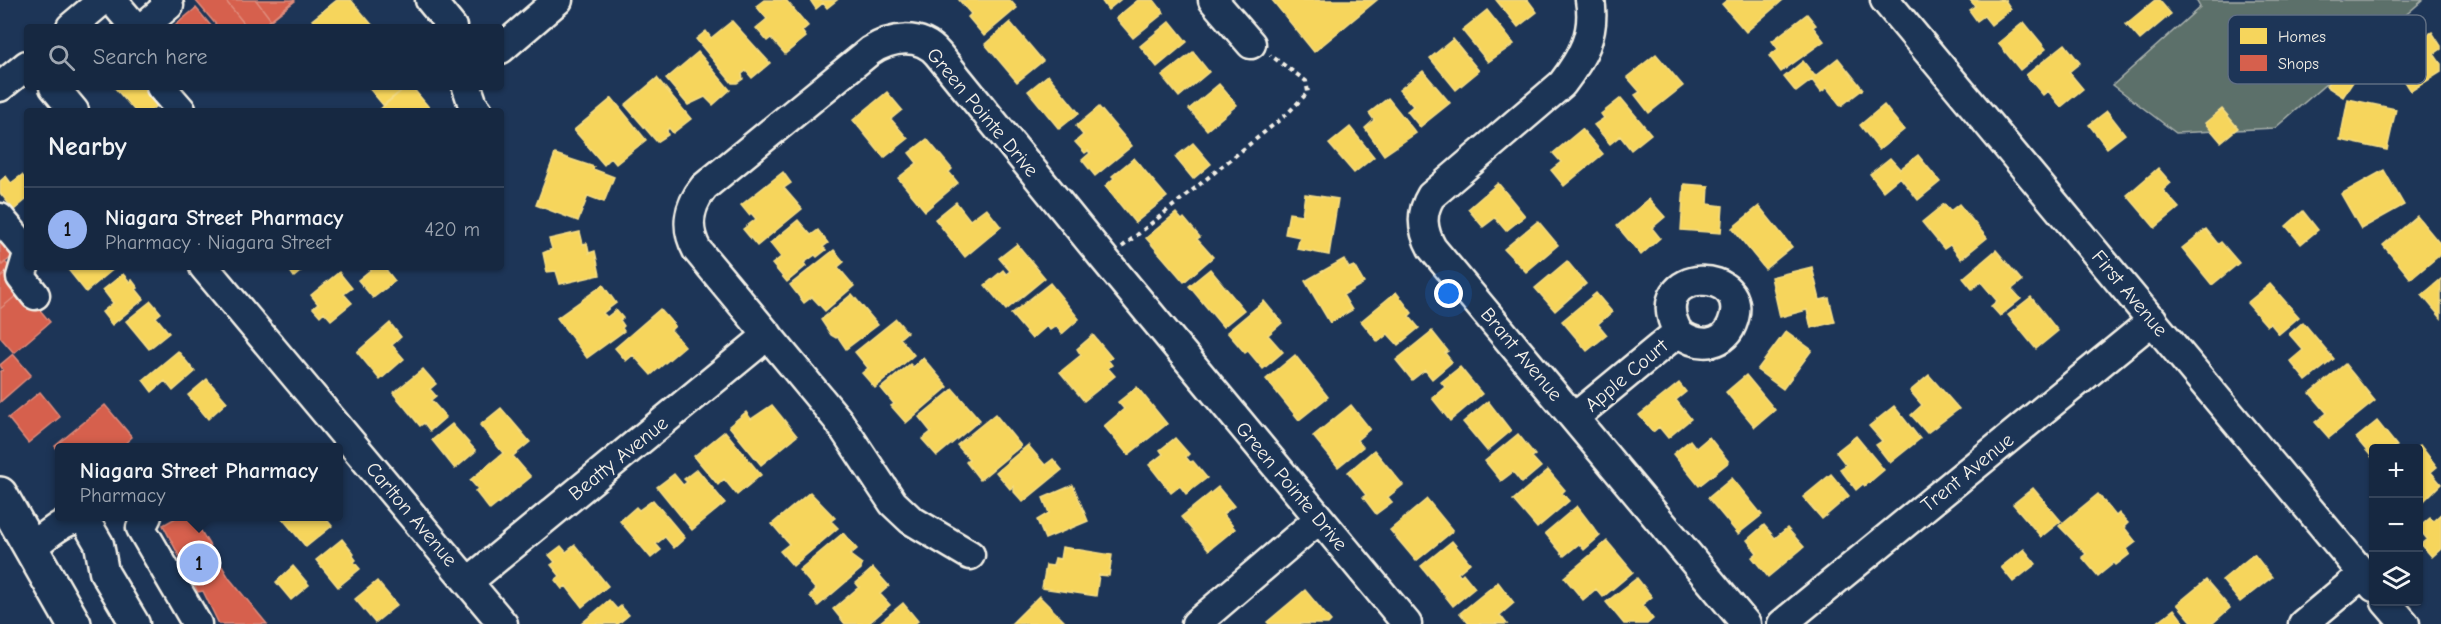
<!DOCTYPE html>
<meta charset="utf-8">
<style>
:root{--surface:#162841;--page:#23344c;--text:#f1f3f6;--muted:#9ea6b1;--line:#35445a;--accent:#95b2f1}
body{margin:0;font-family:"Comic Neue",sans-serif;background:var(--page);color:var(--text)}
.controls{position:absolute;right:18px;bottom:18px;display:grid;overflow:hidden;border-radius:6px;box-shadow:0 2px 4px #0004}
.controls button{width:54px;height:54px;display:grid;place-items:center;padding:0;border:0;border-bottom:2px solid var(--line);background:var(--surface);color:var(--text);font:30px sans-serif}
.you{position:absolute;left:1449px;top:294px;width:21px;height:21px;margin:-15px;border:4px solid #fff;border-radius:50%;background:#1a73e8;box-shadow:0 0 0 9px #1a73e833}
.badge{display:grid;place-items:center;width:39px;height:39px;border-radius:50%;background:var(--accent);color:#111;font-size:20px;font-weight:700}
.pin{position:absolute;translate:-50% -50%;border:3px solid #fff;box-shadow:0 2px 6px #0006}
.popup{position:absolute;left:55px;top:443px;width:288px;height:78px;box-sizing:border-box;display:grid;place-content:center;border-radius:6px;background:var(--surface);filter:drop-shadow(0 2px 4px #0005);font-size:20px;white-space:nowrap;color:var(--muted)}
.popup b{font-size:22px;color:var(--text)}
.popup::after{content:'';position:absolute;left:50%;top:100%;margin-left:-12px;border:12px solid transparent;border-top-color:var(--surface)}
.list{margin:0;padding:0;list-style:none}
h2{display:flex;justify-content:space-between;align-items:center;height:78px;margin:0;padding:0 24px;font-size:26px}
h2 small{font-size:20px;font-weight:400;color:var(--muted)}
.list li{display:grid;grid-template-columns:39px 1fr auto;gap:18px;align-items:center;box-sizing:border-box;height:84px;padding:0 24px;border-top:2px solid var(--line)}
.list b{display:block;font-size:22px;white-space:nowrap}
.list p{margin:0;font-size:20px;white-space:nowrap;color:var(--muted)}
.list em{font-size:20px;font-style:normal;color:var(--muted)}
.icon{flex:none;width:33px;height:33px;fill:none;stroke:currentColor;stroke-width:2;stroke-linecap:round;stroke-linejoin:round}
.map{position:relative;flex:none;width:2441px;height:624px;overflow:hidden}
.search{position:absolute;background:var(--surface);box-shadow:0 2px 4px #0004;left:24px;top:24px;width:480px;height:66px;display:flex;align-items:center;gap:15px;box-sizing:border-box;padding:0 21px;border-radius:6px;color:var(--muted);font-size:22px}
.panel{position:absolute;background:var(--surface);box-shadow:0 2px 4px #0004;left:24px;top:108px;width:480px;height:162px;border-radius:6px}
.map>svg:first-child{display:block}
.green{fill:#5c6f6b;stroke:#a8b0aa;stroke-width:1.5}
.homes{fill:#f6d55c;stroke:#f5dd86;stroke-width:1.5}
.shops{fill:#d6604d;stroke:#df8c7c;stroke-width:1.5}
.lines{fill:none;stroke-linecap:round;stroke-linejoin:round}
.minor-casing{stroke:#f4f1e8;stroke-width:33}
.major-casing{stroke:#f4f1e8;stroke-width:38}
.path{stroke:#f4f1e8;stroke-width:4;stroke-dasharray:4.5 4.5;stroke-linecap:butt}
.minor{stroke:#1d3557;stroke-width:28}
.major{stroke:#1d3557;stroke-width:33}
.labels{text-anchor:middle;stroke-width:6;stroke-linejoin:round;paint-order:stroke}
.street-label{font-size:20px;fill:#f4f1e8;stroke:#1d3557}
.key{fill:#1d3557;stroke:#5e6d82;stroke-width:1.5}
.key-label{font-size:16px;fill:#f4f1e8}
</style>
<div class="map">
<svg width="2441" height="624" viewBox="0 0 2441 624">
<rect width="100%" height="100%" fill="#1d3557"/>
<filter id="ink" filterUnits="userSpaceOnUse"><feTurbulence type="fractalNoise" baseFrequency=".0167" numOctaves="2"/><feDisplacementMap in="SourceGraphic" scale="12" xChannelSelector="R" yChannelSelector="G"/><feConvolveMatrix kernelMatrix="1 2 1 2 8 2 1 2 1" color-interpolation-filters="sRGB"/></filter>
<g filter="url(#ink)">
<!-- green -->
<path class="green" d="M2196,0H2423L2275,128L2176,133L2113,85L2200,7Z"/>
<!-- homes -->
<path class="homes" d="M337,0H351L374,27H317L312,20Z
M764,0H786L808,26L802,31L806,37L785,54L771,38L767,41L756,28L767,19L756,6Z
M810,0H837L827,8L823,3L816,9Z
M959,0H1010L1017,8L984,36L968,17L971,14Z
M1101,0H1120L1108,10Z
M1138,0H1154L1164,13L1133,38L1116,18Z
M1272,0H1377L1314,52Z
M1496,0H1528L1537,12L1518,27Z
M1727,0H1783L1746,32L1722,4Z
M1970,0H2005L2011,9L1991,25L1984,16L1977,21L1969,10L1975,6Z
M2155,0H2159L2171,14L2140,40L2126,24Z
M1487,10L1514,44L1488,62L1462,30Z
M1807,14L1816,25L1813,27L1824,41L1781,72L1769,56L1778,49L1772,41Z
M732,21L770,63L752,78L746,71L742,74L743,79L737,83H732L696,39L706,31L711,38Z
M1170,21L1187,42L1157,67L1140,46Z
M1010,22L1043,61L1017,82L985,44Z
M2024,22L2046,49L2020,70L1998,43Z
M2432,32L2441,46V49L2434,54L2441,64V72L2411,91L2395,66L2424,48L2419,40Z
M1453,39L1479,71L1456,90L1430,58Z
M2065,44L2080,63L2069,72L2083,89L2061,107L2048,91L2043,95L2026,75Z
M698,52L730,90L713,105L705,97L688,105L666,79Z
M1193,52L1209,72L1179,97L1162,76Z
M1656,54L1683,86L1649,113L1635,95L1640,92L1627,77Z
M1838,58L1863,89L1841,106L1827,88L1821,92L1812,80L1796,92L1784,77L1803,61L1815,76Z
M2340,64L2357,76L2343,97L2326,86Z
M1423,71L1450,103L1420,127L1407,111L1413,106L1399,90Z
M1048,75L1079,113L1059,129L1028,91Z
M657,78L691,119L673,133L669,128L667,130L668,135L657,142L625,105Z
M1219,84L1237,105L1207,130L1189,109Z
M114,87H146L160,103L150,111H135Z
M368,87H406L383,105Z
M406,87H412L432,111H378Z
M887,92L902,110L891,119L908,139L884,158L853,120Z
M612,98L646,140L616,164L611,158L604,165L574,130Z
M1388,98L1416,133L1384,155L1365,128L1374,120L1369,113Z
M1621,98L1651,134L1631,150L1620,136L1610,144L1594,125L1604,118L1601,114Z
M2348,99L2396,109L2387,150L2340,140Z
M1884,105L1904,130L1879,150L1860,125Z
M1099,107L1132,146L1095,176L1082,160L1090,153L1088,151L1085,153L1075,142L1083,135L1076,126Z
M2222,109L2238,128L2221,142L2205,123Z
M2107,111L2125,134L2107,148L2089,125Z
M1350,127L1374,157L1354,173L1329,144Z
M1582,129L1603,154L1564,186L1551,170L1561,162L1553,153Z
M927,139L952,169L949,172L958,183L925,211L898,178L917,163L909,153Z
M1193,143L1211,164L1193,179L1175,157Z
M555,154L594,167L593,169L614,177L604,202L588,196L578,221L536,205Z
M1918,155L1940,182L1918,200L1900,177L1883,191L1870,174L1890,158L1900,169Z
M1134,158L1167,197L1135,223L1105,186L1114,178L1112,176Z
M2158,168L2171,183L2163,190L2179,208L2155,228L2127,195Z
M2384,170L2404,205L2361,229L2341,194Z
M783,172L791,183L784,188L802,209L757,246L743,229L756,219L751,213L749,215L741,205Z
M22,175L27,181V199L14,210L0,193V181L6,176L11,183Z
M1498,183L1525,216L1506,231L1495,218L1483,227L1468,209Z
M1684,184L1709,186L1708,204L1723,206L1721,233L1681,230Z
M1305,194L1338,199L1329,255L1297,249L1300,237L1285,234L1289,213L1302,215Z
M1649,199L1665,217L1652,228L1660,238L1641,255L1617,226Z
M956,202L970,220L986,208L1001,227L965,257L935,219Z
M1944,204L1950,211L1959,204L1987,238L1961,259L1950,245L1944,249L1922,222Z
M1759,206L1792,247L1765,269L1732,228Z
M2303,211L2318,230L2301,244L2286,226Z
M1176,213L1182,220L1184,218L1200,237L1197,239L1213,257L1184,282L1146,238Z
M2417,216L2441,245V254L2411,279L2383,245Z
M798,220L811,235L818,230L828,243L823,247L826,250L817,257L815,255L804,263L806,266L787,282L772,264L781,257L770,243Z
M1538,221L1558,245L1526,272L1504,249Z
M2206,229L2218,244L2221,242L2239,263L2212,285L2182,248Z
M580,232L583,244L587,243L589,253L595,251L600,275L560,284L556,271L547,272L543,253L552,249L549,239Z
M1017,244L1045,278L1006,310L985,285L1003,270L1006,274L1010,271L999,258Z
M834,250L844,262L838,267L854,286L825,311L812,297L804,303L790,285Z
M1996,250L2022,281L2012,289L2021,299L2000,316L1991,306L1997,301L1981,282L1972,289L1963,278Z
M1344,259L1349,268L1354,266L1364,283L1343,295L1352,310L1330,323L1305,281Z
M1567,261L1586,284L1555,311L1535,288Z
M66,267H116L86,292Z
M287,267H306L294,277Z
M374,267H384L395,281L373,298L358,280Z
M1812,267L1820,300L1829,298L1835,322L1811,328L1807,310L1780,317L1771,277Z
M1210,269L1244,310L1223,327L1189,286Z
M339,272L352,288L344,294L352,303L331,320L324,312L320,316L313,308L318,304L311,295Z
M123,274L130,282L132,280L138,288L136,289L144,299L112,325L102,312L113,303L103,290Z
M2441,279V318L2422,295Z
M1050,283L1079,319L1062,334L1056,326L1050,330L1047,326L1032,339L1011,314Z
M2270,284L2299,317L2279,334L2270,323L2267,326L2247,303Z
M603,285L616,303L603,313L607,317L616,310L623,318L620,320L624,326L622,328L624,331L587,358L557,318Z
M1396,292L1412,313L1409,316L1419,328L1398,345L1388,334L1378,342L1361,321Z
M1596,293L1612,312L1598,324L1607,335L1587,351L1562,321Z
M852,294L878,325L846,349L838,337L836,338L831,335L821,320Z
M2031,297L2058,331L2036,349L2008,315Z
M151,301L161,313L156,317L169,333L149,349L126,321Z
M1264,301L1282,323L1268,335L1283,352L1263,369L1248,351L1245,353L1227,332Z
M660,309L675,326L671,330L685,346L651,375L633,355L626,361L615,348Z
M896,319L907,332L900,338L914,355L875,388L862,373L868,368L855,352Z
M2303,322L2334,359L2306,381L2290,361L2303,350L2289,334Z
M390,323L401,337L392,345L404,359L380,380L357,352Z
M1432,331L1448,351L1445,353L1452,362L1432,379L1425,370L1412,380L1396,360Z
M1786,331L1812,350L1783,389L1757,370Z
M1093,335L1112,358L1108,360L1112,365L1108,368L1115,376L1084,401L1060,372L1081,355L1077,349Z
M178,351L195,372L173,391L165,381L152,392L143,380Z
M1295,355L1328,397L1299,420L1266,379Z
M923,358L948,387L906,423L891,406L894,404L881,388L910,364L913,367Z
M2345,364L2375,401L2329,438L2315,422L2327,413L2310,393Z
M1460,367L1482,394L1450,421L1432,398L1445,387L1441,382Z
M423,369L436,384L430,389L436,396L431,400L446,417L430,431L424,423L420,426L393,393Z
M1746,375L1775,410L1755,427L1726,392Z
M1929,375L1959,409L1927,433L1911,415L1922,405L1910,391Z
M207,379L227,402L208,419L188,395Z
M1679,383L1686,392L1676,400L1691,419L1668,438L1659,427L1653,432L1639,415Z
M1137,387L1167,424L1128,455L1104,426L1124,409L1118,402Z
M953,389L980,420L937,456L922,439L931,432L919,417Z
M1488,401L1511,431L1487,451L1463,422Z
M772,405L797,436L761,465L729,426L746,412L751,419Z
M1351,405L1370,429L1357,440L1363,447L1338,467L1313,436Z
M1894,406L1920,439L1890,463L1876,445L1882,441L1869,426Z
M501,408L530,442L513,456L531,477L490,510L475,491L478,489L470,480L503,453L480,425Z
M995,414L1021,446L980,480L966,462L969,459L957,445Z
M2377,421L2397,446L2393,448H2374V460L2356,438Z
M452,424L476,451L455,469L432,440Z
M725,431L761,475L737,495L724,479L718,485L694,456Z
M1518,434L1535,455L1532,457L1541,467L1522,483L1513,472L1501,481L1485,461Z
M1856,436L1884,470L1865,486L1863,484L1856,490L1840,469L1846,465L1836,452Z
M1709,437L1729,462L1699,486L1673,454L1690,440L1696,448Z
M1175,438L1189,454L1186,457L1190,462L1193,461L1207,478L1186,494L1180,486L1171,493L1149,465L1163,454L1160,450Z
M1028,445L1045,465L1053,459L1062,470L1023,502L1014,492V486L1010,489L996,472Z
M2420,445L2437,467L2431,472L2441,484L2422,503L2418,498V448H2416Z
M1374,450L1403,485L1388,497L1392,502L1376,514L1363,497L1366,495L1348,472Z
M697,469L725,503L692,530L657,487L674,474L683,485L687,482L684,479Z
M1548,470L1565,490L1562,493L1569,501L1537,528L1513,500Z
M1831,474L1849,496L1822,519L1803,497Z
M1732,478L1762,515L1738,534L1708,498Z
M1073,485L1088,521L1045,539L1037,520L1049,513L1043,498Z
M1218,487L1234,506L1223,514L1235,529L1209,550L1181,517Z
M2033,488L2061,521L2041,537L2013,504Z
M810,492L835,518L831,521L838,528L793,566L780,551L789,544L772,524Z
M2098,494L2116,516L2119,513L2128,523L2124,527L2136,542L2127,549L2130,554L2116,565L2114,563L2098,576L2082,557L2086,554L2059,526Z
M1427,499L1453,531L1416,561L1390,530Z
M653,500L685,538L674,548L665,537L656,544L661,550L651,558L620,521L636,507L639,510Z
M1577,506L1600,536L1584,550L1579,544L1564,556L1545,533Z
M2441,514V549L2432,557L2421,544L2427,539L2418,528L2430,518L2433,521Z
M324,516L332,526L306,547L281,517Z
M1764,525L1775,538L1787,528L1804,547L1768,577L1752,557L1757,553L1747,540Z
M843,533L857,549L850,555L862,564L861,569L818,606L810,596L816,590L799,570Z
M342,539L354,554L353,556L356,560L354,562L360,569L338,587L316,560Z
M1452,541L1470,563L1458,573L1460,576L1463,573L1475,588L1453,606L1421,566Z
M1607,541L1633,572L1603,597L1596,589L1583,600L1564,577Z
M575,545L608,586L582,607L566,586L562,589L555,580L560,576L551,565L555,562L549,555L561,546L566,552Z
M1062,547L1112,555L1109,576L1099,575L1096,596L1042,588L1046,565L1053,566L1055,558L1060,559Z
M2024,549L2036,564L2013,582L2001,567Z
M2254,554L2272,577L2240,602L2222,580Z
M293,566L309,585L291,600L276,582Z
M873,568L889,586L880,594L890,605L868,624H845L833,609L859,587L856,583Z
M1637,578L1652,597L1642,605L1653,619L1647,624H1624L1606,602Z
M2206,580L2230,608L2212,624H2194L2177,604Z
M377,581L397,605L375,623L355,599Z
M1498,582L1514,603L1500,615L1507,624H1469L1460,613Z
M1305,590L1331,621L1328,624H1269L1267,622Z
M1039,596L1066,623L1011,624Z
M609,600L617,609L621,606L629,615L618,624H581Z
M903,603L918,621L914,624H878Z
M2174,609L2185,624H2155Z"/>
<!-- shops -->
<path class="shops" d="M198,0H294L262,27H218L196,1Z
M198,0H225L247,27H218L196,1Z
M225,0H256L271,20L263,27H247Z
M256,0H294L295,1L271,20Z
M196,8L212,27H174L179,22Z
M0,226L20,250L2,265L0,262Z
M0,262L2,265L5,262L11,268L0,278Z
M8,272L23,290L0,309V278Z
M23,290L50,322L14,353L0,337V309Z
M13,354L31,375L0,402V372L3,370L0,365Z
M40,392L60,417L28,443L8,418Z
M105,405L132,437L120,448H59V451L55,446Z
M179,516H192L229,578L267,624H219L203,591L198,592L163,525Z"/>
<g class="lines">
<!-- minor casing -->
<g class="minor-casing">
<path id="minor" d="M112,0L135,27
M430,0L452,27
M1213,0L1251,44
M1590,0C1596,34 1582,58 1562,84L1431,196C1420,214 1422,230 1432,248L1746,624
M1885,0L2374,587
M71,27L103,0
M143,27L169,5L165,0
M501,49L558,0
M0,87L27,65
M54,87L74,111
M161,87L181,110
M467,87L473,105L478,111
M0,218L27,250
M27,257L21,277L35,295
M204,267L503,624
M1575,417L1678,332C1642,265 1756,265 1732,324C1722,349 1695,346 1678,332
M147,516L141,528L197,624
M30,548C45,538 66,515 85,520L99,544L104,572L135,624
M970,555L911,520L893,503L838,420L697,250C685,228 688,207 704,187L870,51C891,37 920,33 938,54L1106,261L1407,624
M468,582L768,335
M2386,602L2405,624
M1196,624L1319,519
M1782,624L2153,320
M2303,624L2363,574"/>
</g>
<!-- major casing -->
<g class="major-casing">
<path id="major" d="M0,494L74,624"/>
</g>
<!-- path -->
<path class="path" d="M1122,247L1287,114L1308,92L1306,81L1270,55"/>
<!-- minor -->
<use href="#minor" class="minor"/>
<!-- major -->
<use href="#major" class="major"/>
</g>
</g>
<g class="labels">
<!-- street labels -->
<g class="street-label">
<text transform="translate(983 112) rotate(50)" y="7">Green Pointe Drive</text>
<text transform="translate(2130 293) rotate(50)" y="7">First Avenue</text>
<text transform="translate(1522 354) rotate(50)" y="7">Brant Avenue</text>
<text transform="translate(1626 375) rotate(-40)" y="7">Apple Court</text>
<text transform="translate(618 458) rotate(-39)" y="7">Beatty Avenue</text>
<text transform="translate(1967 472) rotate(-39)" y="7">Trent Avenue</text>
<text transform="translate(1292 486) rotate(50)" y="7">Green Pointe Drive</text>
<text transform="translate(412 514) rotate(50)" y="7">Carlton Avenue</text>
</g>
</g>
<!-- legend -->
<rect x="2228" y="15" width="198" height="69" rx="9" class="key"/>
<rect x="2240" y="28" width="27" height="16" fill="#f6d55c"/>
<rect x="2240" y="55" width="27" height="16" fill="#d6604d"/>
<g class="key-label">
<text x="2278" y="42">Homes</text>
<text x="2278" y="69">Shops</text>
</g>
</svg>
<div class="controls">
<button>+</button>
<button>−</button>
<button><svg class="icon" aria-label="layers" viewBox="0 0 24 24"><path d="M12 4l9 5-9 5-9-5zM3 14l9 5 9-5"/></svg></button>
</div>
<div class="you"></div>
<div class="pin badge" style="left:199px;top:563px">1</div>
<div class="popup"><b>Niagara Street Pharmacy</b>Pharmacy</div>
<div class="search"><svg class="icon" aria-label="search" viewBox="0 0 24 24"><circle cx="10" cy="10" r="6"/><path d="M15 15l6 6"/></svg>Search here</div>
<section class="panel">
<h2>Nearby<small></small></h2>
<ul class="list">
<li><span class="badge">1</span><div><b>Niagara Street Pharmacy</b><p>Pharmacy · Niagara Street</p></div><em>420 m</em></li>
</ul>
</section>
</div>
